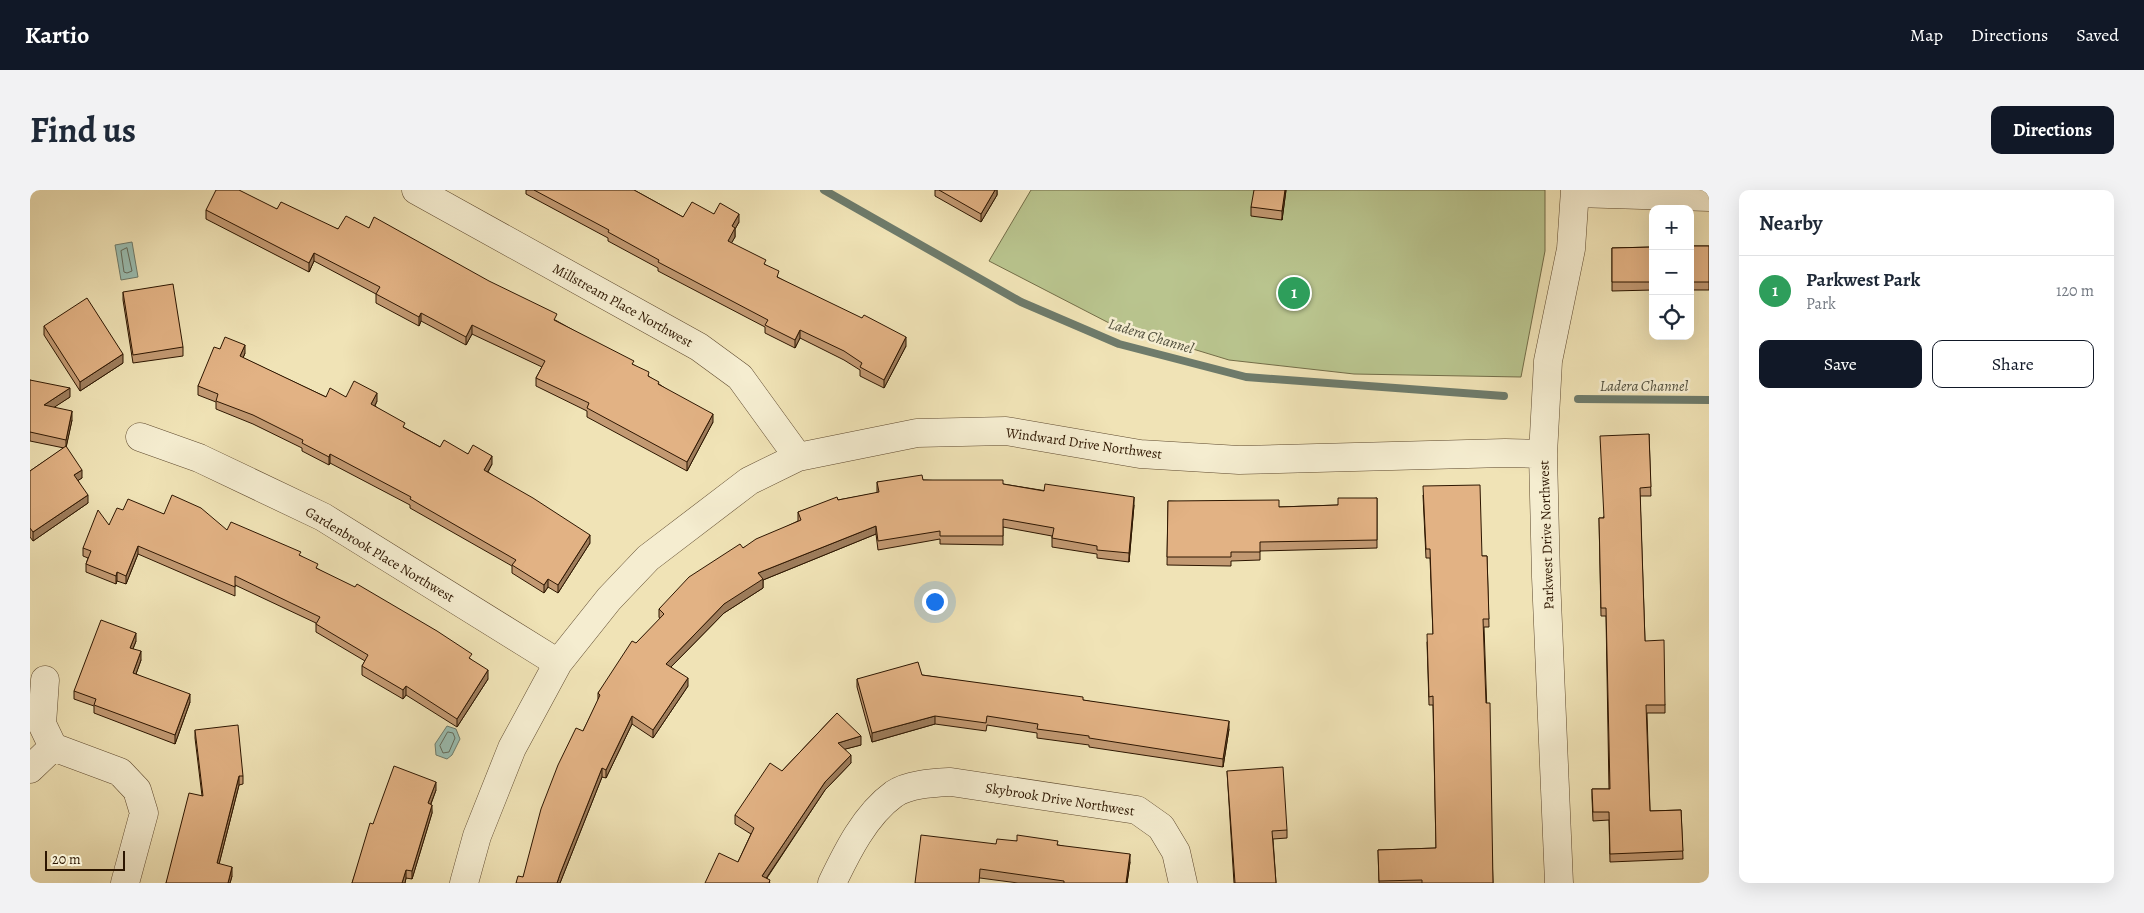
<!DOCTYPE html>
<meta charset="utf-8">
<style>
:root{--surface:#fff;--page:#f2f2f3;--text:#1f2937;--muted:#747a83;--line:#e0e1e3;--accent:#111827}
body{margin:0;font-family:Alegreya,serif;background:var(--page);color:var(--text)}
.controls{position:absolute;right:15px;top:15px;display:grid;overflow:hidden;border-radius:10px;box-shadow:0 5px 20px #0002}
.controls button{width:45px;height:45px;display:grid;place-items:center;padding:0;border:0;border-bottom:1px solid var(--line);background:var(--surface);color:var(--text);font:25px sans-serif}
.scale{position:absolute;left:15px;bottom:12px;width:80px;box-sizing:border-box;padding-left:5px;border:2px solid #2d1601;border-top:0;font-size:14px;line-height:18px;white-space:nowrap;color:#2d1601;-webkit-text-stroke:4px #f5edd0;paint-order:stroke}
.you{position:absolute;left:904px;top:411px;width:18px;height:18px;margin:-12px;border:4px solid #fff;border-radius:50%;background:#1a73e8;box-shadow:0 0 0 8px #1a73e833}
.badge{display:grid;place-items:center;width:32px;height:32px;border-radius:50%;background:var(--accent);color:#fff;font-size:16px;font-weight:700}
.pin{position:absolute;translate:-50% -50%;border:2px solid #fff;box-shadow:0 1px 5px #0006}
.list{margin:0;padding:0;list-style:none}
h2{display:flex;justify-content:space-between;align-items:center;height:65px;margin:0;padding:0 20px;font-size:21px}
h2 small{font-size:16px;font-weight:400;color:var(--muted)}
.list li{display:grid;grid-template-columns:32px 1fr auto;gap:15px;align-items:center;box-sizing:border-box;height:70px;padding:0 20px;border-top:1px solid var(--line)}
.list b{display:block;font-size:19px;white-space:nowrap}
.list p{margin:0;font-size:16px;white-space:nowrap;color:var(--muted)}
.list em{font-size:16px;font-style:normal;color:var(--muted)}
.actions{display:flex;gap:10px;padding:15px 20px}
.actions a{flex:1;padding:11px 0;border:1px solid var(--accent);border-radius:10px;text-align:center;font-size:18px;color:var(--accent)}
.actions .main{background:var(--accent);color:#fff}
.icon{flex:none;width:28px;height:28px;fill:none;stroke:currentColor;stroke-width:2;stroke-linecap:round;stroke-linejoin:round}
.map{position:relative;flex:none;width:1679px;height:693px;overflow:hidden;border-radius:10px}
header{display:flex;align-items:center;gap:30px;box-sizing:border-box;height:70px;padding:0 25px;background:var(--accent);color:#fff}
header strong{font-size:24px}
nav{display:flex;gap:28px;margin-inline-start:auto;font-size:18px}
.intro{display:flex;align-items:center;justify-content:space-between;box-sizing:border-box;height:120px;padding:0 30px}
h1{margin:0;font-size:35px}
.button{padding:12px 22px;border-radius:10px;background:var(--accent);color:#fff;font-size:18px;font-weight:700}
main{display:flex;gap:30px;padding:0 30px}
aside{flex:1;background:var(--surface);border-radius:10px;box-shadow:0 5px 20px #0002}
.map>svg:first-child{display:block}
.green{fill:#b9c48e;stroke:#736d48}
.water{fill:#9abeb2;stroke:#6e7b6b}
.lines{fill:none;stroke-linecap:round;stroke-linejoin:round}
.shore{stroke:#646a5a;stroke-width:1}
.stream{stroke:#6e7b6b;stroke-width:8}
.minor-casing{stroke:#5e492e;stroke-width:29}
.minor{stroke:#f5edd0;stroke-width:28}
.wall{fill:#c29972;stroke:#2d1601}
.shaded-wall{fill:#9e7d5c;stroke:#2d1601}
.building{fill:#e2b284;stroke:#2d1601}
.labels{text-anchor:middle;stroke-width:5;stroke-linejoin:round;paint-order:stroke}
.street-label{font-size:14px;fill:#2d1601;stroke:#f5edd0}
.water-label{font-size:15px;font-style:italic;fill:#53513f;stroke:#f5edd0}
</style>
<header>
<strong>Kartio</strong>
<nav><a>Map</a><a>Directions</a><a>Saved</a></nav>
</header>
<div class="intro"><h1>Find us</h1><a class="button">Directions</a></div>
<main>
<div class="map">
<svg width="1679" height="693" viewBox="0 0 1679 693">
<rect width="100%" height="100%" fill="#f0e3b6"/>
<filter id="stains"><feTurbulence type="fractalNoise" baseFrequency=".004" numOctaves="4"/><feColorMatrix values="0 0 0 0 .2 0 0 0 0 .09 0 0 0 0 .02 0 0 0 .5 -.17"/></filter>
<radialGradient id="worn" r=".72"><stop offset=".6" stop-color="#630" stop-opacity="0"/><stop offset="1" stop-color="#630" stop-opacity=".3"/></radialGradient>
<!-- green -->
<path class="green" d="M1001,0H1515V61L1491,187L1324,184L1199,170L1081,134L959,71Z"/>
<!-- water -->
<path class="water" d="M102,52L108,87L91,90L85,55Z
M417,536L426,539L430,549L422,565L417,569L406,565L405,554Z"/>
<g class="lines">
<!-- shore -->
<path class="shore" d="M97,58L102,81L97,83L94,82L91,61Z
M418,542L423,543L425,548L419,562L413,563L410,556Z"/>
<!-- stream -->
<path class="stream" d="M794,0L991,112L1089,154L1216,187L1474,206
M1548,209L1679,210"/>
<!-- minor casing -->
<g class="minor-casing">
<path id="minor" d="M386,0L669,157L710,187L768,267
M1545,3L1679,7
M110,247L169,268L293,327L528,473
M15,490L12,534L23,557L90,582L107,600L114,623L95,693
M0,579L23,557
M434,693L447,646L482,558L528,473L579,409L618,368L719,291L768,267L887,243L976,241L1110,264L1209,270L1475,263L1513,264
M802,693C817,662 835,625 864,604C879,594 903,593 921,592L1107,620L1131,637L1146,662L1153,693
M1529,693L1516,387L1513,264L1518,171L1541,59L1545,0"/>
</g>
<!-- minor -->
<use href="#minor" class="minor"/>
</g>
<!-- wall -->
<path class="wall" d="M496,0H604L653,27L684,24L709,32L705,39V47L701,53L736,75L749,88L876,156L854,198L830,186V180L814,170L770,148L765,158L735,143V137L628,81V78L578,51V48L496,4Z
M905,0H967V5L951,32L905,6Z
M1256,0L1252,30L1221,26V17Z
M247,19L308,39L339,38L527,131L604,175L629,194L683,232L657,281L557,227V221L506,196V188L512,177L442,144L436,155L391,131L389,136L346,113V104L284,71L279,82L176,29V20Z
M1660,56H1679V100H1660Z
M1623,57V100L1582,101V58Z
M93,102L153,157V166L103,173L93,110Z
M14,136L93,173L50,201L14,145Z
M190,159L215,163L213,168L296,207H316L347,211L345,216L375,238L410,257L438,264L462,274L458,282L560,353L528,403L518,397L514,403L482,383V376L380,318V315L300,273L299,275L272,261V258L223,234L186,219V212L168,205V196Z
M0,190L40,207L24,217L42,230L36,257L52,288L48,290L58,313L3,351L0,347V281L34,258L0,251Z
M1619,244L1621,306H1610L1615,451L1635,515V523H1617L1620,621L1651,620L1653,669L1580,672L1579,630L1563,631L1562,608V599H1579L1576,426H1571L1569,328H1573Z
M893,290L973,294L1104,315L1099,372L1067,368V364L1022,357V346L973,337V355L910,354V349L848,360L846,344L733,390V398L694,423L641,477L658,496L623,548L602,534L576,588L572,587L530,693H486L493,687L553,541L568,511V503L606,453L630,429L629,427V419L713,358L768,331V322L808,310L847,303V292Z
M1393,305L1452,366H1457L1459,437H1454L1463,693H1349L1348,660L1406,658L1403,515H1399L1397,452L1403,444L1400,368H1396Z
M1347,308V358L1230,361V370L1201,371V376L1137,375L1138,311L1249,317L1308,315Z
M93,320L134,324L197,340L271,366L288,379L442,470L458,489L427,537L376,505L373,509L332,485V476L335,471L286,442V433L205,395V406L108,364L96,394L87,391L86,394L56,382V374L58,368L53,366V358L79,335Z
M106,451L103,459L111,470L106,484L160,512L145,554L64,523V516L44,509V501Z
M892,485L1053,510L1199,539L1193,577L1059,557V555L1007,548V543L957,535L956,541L905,534L842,552L827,497V489Z
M807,523L831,555L815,559L821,573L795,600L737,688L740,693L708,672L721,644L705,634V625L752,581Z
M165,540L213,586V594L209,595L189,674L202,686L200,693H136L172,606L165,548Z
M1197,581L1257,640V648L1243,649L1246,693H1204Z
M406,600L401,614L402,623L382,689L376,688L375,693H322L343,634Z
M987,651L1028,655L1100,672L1097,693H988L950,688L885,693L966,654Z"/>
<!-- shaded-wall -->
<path class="shaded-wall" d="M965,0H967V5L951,32V24Z
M1255,0H1256L1252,30V21Z
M709,24V32L705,39V47L698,59V51L702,36Z
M284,63V71L279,82V73Z
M391,123V131L389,136V127Z
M442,135V144L436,155V147Z
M770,140V148L765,158V150Z
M876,147V156L854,198V190Z
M215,155V163L210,175V166Z
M93,164V173L50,201V192Z
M40,198V207L14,224V215Z
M347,203V211L341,223V214Z
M42,221V230L36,258V250Z
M683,224V232L657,281V272Z
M300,264V273L299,275V267Z
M462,266V274L454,288V280Z
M52,280V288L44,293V285Z
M58,305V313L3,351V342Z
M1104,307V315L1099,372V363Z
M846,336V344L733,390V398L694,423L636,482V474L694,414L728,383Z
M560,345V353L528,403V395Z
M108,356V364L96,394V386Z
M87,382V391L86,394V386Z
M518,389V397L514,403V395Z
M106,443V451L100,466V458Z
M111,461V470L103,492V483Z
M458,480V489L427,537V529Z
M658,488V496L623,548V540Z
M376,496V505L373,509V500Z
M160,504V512L145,554V545Z
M602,526V534L576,588V580Z
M905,526V534L842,552V543Z
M1199,531V539L1193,577V569Z
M831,546V555L808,561V553Z
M821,565V573L795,600L733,693L732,686L795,592Z
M572,578V587L530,693H527L530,684Z
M209,586V595L187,682V673Z
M406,592V600L398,621V613Z
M402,615V623L382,689V681Z
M1100,664V672L1097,693H1096Z
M202,677V686L200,693H198Z
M376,680V688L375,693H372Z"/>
<!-- building -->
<path class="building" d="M186,0H209L247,19L251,12L308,39L316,26L339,38L344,27L459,91L527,124L524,130L604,171L602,174L619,182L618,186L629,192L628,194L683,224L657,272L557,218L559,213L506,188L515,171L442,135L436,147L391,123L389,127L346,104L350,97L284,63L279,73L176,20Z
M504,0H604L653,27L662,12L684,24L690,13L709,24L702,36L705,38L698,51L736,70L734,74L749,81L747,87L832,128L834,125L876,147L854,190L830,177L832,173L814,161L770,140L765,150L735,135L738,130L628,72L629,70L578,42L579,40Z
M909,0H965L951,24Z
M1224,0H1255L1252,21L1221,17Z
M1660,56H1679V92H1660Z
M1623,57V92H1582V58Z
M143,94L153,157L103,165L93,102Z
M57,108L93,164L50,192L14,136Z
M195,147L215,155L210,166L296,207L300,198L316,207L324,191L347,203L341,214L375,233L373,237L410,257L414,250L438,264L443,255L462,266L454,280L503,308L560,345L528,395L518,389L514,395L482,375L486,370L380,309L381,307L300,264L299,267L272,253L273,250L223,225L186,211L188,204L168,196L184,157L190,159Z
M0,190L40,198L14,215L42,221L36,250L0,242Z
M1619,244L1621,297L1610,298L1615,451L1634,450L1635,515H1616L1620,621L1651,620L1653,661L1580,664L1579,622H1563L1562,599H1580L1576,418H1571L1569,328H1574L1570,246Z
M36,256L52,280L44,285L58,305L3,342L0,338V281Z
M892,285L893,290H973V294L1014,301L1015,294L1104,307L1099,363L1067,360V356L1022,348L1024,338L973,329V346H910V341L848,351L846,336L728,383L733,389L694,414L636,474L658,488L623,540L602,526L576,580L572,578L530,684L527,693H486L488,686L493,687L511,619L528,575L546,538L553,541L570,505L568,503L602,451L606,453L634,424L629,419L659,387L710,354L713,358L726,349L771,330L768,322L807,307L808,310L849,302L847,292Z
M1450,295L1452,366H1457L1459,429H1453L1456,513H1460L1463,693H1392V690L1349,691L1348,660L1406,658L1403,506L1399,507L1397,444H1403L1400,359H1396L1393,296Z
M142,305L171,318L197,340L201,332L271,362L269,365L288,374L286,378L325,397L327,394L407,441L442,464L439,468L458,480L427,529L376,496L373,500L332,476L338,465L286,434L290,427L205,386V397L108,356L96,386L87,382L86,386L56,374L61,361L53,358L68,320L79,335L87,318L93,320L98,309L134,324Z
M1308,308H1347V350L1230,352V362H1201V367H1137L1138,311L1249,310V317L1308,315Z
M71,430L106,443L100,458L111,461L103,483L160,504L145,545L64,515L66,509L44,501Z
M888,472L892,485L1053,507V510L1199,531L1193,569L1059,548V546L1007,539L1008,534L957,526L956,533L905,526L842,543L827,489Z
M807,523L831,546L808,553L821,565L795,592L732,686L740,690L739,693H675L689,663L708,672L724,638L705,625L740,573L752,581Z
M208,535L213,586H209L187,673L202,677L198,693H136L159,603L173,606L165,540Z
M364,576L406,592L398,613L402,615L382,681L376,680L372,693H322L340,633L343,634Z
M1253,577L1257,640L1242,641L1246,693H1205L1197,581Z
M891,645L966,654L967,649L987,651V645L1028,651L1027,655L1100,664L1096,693H1034V691L950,679L949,693H885Z"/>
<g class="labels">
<!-- street labels -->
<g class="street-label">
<text transform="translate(593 115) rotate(29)" y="5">Millstream Place Northwest</text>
<text transform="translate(1054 253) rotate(8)" y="5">Windward Drive Northwest</text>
<text transform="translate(1516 345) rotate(-92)" y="5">Parkwest Drive Northwest</text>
<text transform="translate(350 364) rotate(31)" y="5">Gardenbrook Place Northwest</text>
<text transform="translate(1030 609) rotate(9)" y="5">Skybrook Drive Northwest</text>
</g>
<!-- water labels -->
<g class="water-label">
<text transform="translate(1121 146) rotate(17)" y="5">Ladera Channel</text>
<text x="1614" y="201">Ladera Channel</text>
</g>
</g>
<rect width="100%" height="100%" filter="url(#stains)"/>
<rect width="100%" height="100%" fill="url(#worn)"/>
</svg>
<div class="controls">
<button>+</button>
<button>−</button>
<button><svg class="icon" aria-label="locate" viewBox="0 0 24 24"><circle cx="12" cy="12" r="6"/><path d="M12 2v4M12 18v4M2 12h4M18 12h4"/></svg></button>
</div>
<div class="scale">20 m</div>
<div class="you"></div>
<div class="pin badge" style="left:1264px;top:103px;background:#2e9e5b">1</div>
</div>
<aside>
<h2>Nearby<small></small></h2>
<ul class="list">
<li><span class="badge" style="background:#2e9e5b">1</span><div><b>Parkwest Park</b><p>Park</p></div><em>120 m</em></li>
</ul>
<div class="actions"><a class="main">Save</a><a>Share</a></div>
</aside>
</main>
